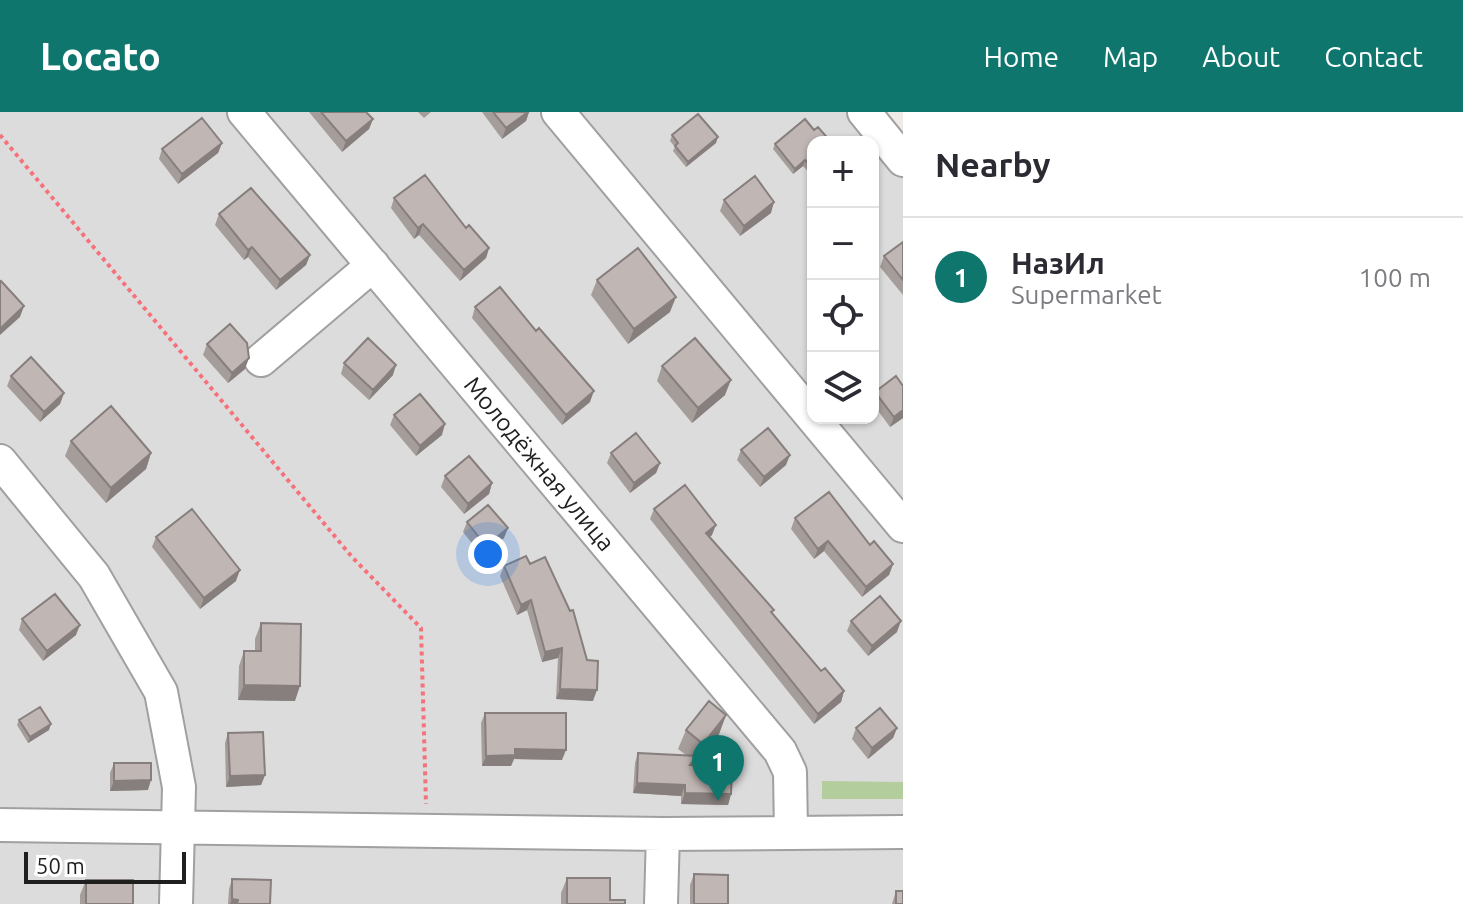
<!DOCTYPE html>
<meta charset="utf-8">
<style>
:root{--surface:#fff;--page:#f2f2f3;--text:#2b2b33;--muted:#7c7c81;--line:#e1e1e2;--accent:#0f766e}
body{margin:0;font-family:Ubuntu,sans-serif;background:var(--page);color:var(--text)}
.controls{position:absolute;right:24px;top:24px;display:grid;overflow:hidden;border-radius:16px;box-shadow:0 2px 6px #0004}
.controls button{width:72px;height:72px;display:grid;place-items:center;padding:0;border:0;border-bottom:2px solid var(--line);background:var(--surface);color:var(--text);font:40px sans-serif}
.scale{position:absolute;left:24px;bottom:20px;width:162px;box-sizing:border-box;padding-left:8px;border:4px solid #1f1f1f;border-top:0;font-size:22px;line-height:28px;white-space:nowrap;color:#1f1f1f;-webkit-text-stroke:6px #fff;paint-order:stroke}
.you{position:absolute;left:488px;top:442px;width:28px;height:28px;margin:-20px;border:6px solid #fff;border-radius:50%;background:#1a73e8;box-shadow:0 0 0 12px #1a73e833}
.badge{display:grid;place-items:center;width:52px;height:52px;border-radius:50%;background:var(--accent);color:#fff;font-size:26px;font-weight:700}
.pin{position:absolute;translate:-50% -66px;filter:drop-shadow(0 2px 4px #0008)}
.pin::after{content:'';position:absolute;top:42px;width:28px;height:24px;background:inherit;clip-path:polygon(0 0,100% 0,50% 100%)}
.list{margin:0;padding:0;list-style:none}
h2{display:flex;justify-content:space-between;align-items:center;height:104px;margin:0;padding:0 32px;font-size:34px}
h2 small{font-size:26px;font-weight:400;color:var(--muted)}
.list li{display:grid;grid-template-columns:52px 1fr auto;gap:24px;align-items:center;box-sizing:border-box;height:120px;padding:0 32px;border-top:2px solid var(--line)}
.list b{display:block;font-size:30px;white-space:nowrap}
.list p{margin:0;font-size:26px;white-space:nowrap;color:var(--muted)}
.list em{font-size:26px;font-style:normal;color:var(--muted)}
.icon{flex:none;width:44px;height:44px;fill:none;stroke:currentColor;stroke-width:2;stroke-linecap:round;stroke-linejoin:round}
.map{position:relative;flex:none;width:903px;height:792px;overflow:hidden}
header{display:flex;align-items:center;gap:48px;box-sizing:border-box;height:112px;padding:0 40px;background:var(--accent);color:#fff}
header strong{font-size:38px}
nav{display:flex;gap:44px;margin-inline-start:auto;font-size:28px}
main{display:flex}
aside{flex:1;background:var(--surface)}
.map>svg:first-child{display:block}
.residential{fill:#dddcdd;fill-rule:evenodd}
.forest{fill:#b3cd9c}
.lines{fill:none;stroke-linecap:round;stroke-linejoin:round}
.minor-casing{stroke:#a0a0a0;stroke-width:36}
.path{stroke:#f5727a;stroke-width:4;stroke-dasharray:4 4;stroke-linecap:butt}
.minor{stroke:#fff;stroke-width:32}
.wall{fill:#a59d9a}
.shaded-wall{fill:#867f7d}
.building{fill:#c0b6b3;stroke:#867f7d;stroke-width:2}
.labels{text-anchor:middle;stroke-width:6;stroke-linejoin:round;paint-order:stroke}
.street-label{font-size:24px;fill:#1f1f1f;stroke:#fff}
</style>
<header>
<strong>Locato</strong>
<nav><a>Home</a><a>Map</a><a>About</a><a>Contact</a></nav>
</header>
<main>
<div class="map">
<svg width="903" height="792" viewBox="0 0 903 792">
<rect width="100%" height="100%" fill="#f0ebe6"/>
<!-- residential -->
<path class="residential" d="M0,0H864L903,49V792H0ZM813,30H873V306H813Z"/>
<!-- forest -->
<path class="forest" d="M822,669L903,670V687H822Z"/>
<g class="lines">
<!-- minor casing -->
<g class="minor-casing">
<path id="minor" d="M244,0L780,639L790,660L791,721
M558,0L813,306
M864,0L903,48
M261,248L373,153
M813,306L903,414
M0,349L94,464L161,580L179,675L176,792
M0,713L663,722L903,720
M661,792L663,722"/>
</g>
<!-- path -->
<path class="path" d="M0,23L352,445L421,516L426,692"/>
<!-- minor -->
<use href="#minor" class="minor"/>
</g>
<!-- wall -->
<path class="wall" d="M309,0H366L373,7L369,17L342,40Z
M418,0H431L424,6Z
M482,0H529L526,9L502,27Z
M814,18L813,65L803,54L793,62L773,37L775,32Z
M672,23L716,31L686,55L673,39L675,35L670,29Z
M222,31L218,41L178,72L159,47L162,37Z
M394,86L466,116L489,136L486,146L460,169L419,123L414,127L391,96Z
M724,88L771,101L740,124L720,99Z
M219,102L310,143L306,153L276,178L248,145L244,148L215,113Z
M903,130V183L880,155L884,144Z
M597,168L670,200L628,232L591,183Z
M475,195L536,219L590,290L562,313L472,206Z
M207,232L245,257L228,271L203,243Z
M344,251L393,263L369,288L341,262Z
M662,254L725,283L692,311L657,269Z
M11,264L64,281L60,292L40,310L7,274Z
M875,280L903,306L890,315L873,292V285Z
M394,303L442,323L416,344L390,313Z
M71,329L151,341L146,357L106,391L65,344Z
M741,338L786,353L760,375L737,348Z
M611,341L660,351L656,361L630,381L607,351Z
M445,364L492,371L489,382L464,402L441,375Z
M654,397L712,423L710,425L774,498L772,501L821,559L844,579L841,590L814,612L650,407Z
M795,406L870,433L893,452L889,463L862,485L824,439L814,447L791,417Z
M467,410L504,426L482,444L463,420Z
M156,425L236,469L200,497L152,435Z
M526,444L593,589L556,587L558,546L542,550L527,498L517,503L500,464L504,454Z
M22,507L76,523L43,549L19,518Z
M851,509L897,520L868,544L847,519Z
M261,511L295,589L238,588L239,554L244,539H255V527Z
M485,601L562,648L514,647L511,654H482L481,611Z
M726,603L719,622L694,653L731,682L728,693L681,692V684L633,681L635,651L638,641L686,643L678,637L686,618Z
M19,608L49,618L28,631L17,613Z
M856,616H897L893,626L868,647L852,627Z
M228,621L265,663L261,673L226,675L225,631Z
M114,651L148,678L110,679V661Z
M694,762L728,792H690V773Z
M567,766L610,788L625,792H561V781Z
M232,767L270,792H228L229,777Z
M86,768L133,792H80V783Z
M896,779L903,792H892Z"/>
<!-- shaded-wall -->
<path class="shaded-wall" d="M528,0H529L526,9L502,27L506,16Z
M373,7L369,17L342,40L346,29Z
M718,25L716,31L686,55L688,50Z
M222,31L218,41L178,72L182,62Z
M805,48L803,54L793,62L795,57Z
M774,90L771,101L740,124L744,114Z
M423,112L419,123L414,127L418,116Z
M252,135L248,145L244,148L248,138Z
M489,136L486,146L460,169L464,158Z
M310,143L306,153L276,178L280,168Z
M676,185L670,200L628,232L634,217Z
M24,194L20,205L0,223V217Z
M249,246L245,257L228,271L232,261Z
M396,253L393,263L369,288L373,278Z
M731,268L725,283L692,311L698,296Z
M594,279L590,290L562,313L566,303Z
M64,281L60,292L40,310L44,300Z
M903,298V306L890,315L894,305Z
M445,312L442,323L416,344L420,334Z
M151,341L146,357L106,391L111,376Z
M790,343L786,353L760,375L764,365Z
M660,351L656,361L630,381L634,371Z
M492,371L489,382L464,402L468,392Z
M716,413L712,423L702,431L706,421Z
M508,416L504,426L482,444L486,434Z
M828,429L824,439L814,447L818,437Z
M893,452L889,463L862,485L866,475Z
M240,458L236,469L200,497L204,486Z
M531,488L527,498L517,503L521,493Z
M901,509L897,520L868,544L872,534Z
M80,513L76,523L43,549L47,539Z
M562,536L558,546L542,550L545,540Z
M244,573L300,574L295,589L238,588Z
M560,577L597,578L593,589L556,587Z
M844,579L841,590L814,612L818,602Z
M726,603L719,622L696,651L703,632Z
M51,612L49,618L28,631L30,625Z
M897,616L893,626L868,647L872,636Z
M515,637L566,638L562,648L514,647L511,654H482L486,644Z
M265,663L261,673L226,675L230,664Z
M151,668L148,678L110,679L114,669Z
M637,671L685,673L681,684L633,681Z
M685,681L731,682L728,693L681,692Z
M232,787L238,788L236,792H230Z"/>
<!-- building -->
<path class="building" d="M321,0H366L373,7L346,29Z
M493,0H528L506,16Z
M698,2L718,25L688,50L675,34L678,31L672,23Z
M202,6L222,31L182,62L162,37Z
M805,7L814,18L818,15L831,30H813V58L805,48L795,57L775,32Z
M425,63L466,116L469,113L489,136L464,158L423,112L418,116L394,86Z
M755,64L774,90L744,114L724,88Z
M251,76L310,143L280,168L252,135L248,138L219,102Z
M903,130V168L884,144Z
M638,136L676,185L634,217L597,168Z
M1,169L24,194L0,217V170Z
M500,175L536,219L539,216L594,279L566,303L475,195Z
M230,212L247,231L249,246L232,261L207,232Z
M368,226L396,253L373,278L344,251Z
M695,226L731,268L698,296L662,254Z
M31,245L64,281L44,300L11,264Z
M896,264L903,274V298L894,305L875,280Z
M420,282L445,312L420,334L394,303Z
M111,294L151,341L111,376L71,329Z
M768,316L790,343L764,365L741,338Z
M636,321L660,351L634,371L611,341Z
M469,344L492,371L468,392L445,364Z
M685,373L716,413L706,421L774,498L771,500L821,559L825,556L844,579L818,602L654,397Z
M829,380L870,433L874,429L893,452L866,475L828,429L818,437L795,406Z
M488,393L508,416L486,434L467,410Z
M192,397L240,458L204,486L156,425Z
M526,444L530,452L545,445L570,499L573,498L587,548L598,549L597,578L560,577L562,536L545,540L531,488L521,493L504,454Z
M55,482L80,513L47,539L22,507Z
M880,484L901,509L872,534L851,509Z
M261,511L301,512L300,574L244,573V539H261Z
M709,589L726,603L703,632L686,618Z
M40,595L51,612L30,625L19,608Z
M880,596L897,616L872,636L856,616Z
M485,601H566V638L515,637V643L486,644Z
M263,620L265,663L230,664L228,621Z
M638,641L697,644L690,653L732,654L731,682L685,681V673L637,671Z
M114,651H151V668L114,669Z
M694,762L728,763V792H694Z
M567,766H610V788H625V792H567Z
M232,767L271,768L270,792H237L238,788L232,787Z
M86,768H133V792H86Z
M896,779H903V792H896Z"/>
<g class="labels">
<!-- street labels -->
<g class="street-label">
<text transform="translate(539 352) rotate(50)" y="8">Молодёжная улица</text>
</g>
</g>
</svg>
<div class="controls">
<button>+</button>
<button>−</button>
<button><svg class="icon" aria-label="locate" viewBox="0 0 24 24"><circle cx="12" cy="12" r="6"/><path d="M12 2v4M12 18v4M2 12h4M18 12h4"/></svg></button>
<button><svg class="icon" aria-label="layers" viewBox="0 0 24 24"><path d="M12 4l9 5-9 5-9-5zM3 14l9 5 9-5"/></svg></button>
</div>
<div class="scale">50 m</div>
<div class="you"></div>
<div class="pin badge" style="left:718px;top:689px">1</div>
</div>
<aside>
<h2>Nearby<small></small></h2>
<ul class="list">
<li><span class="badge">1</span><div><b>НазИл</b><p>Supermarket</p></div><em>100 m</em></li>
</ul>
</aside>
</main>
